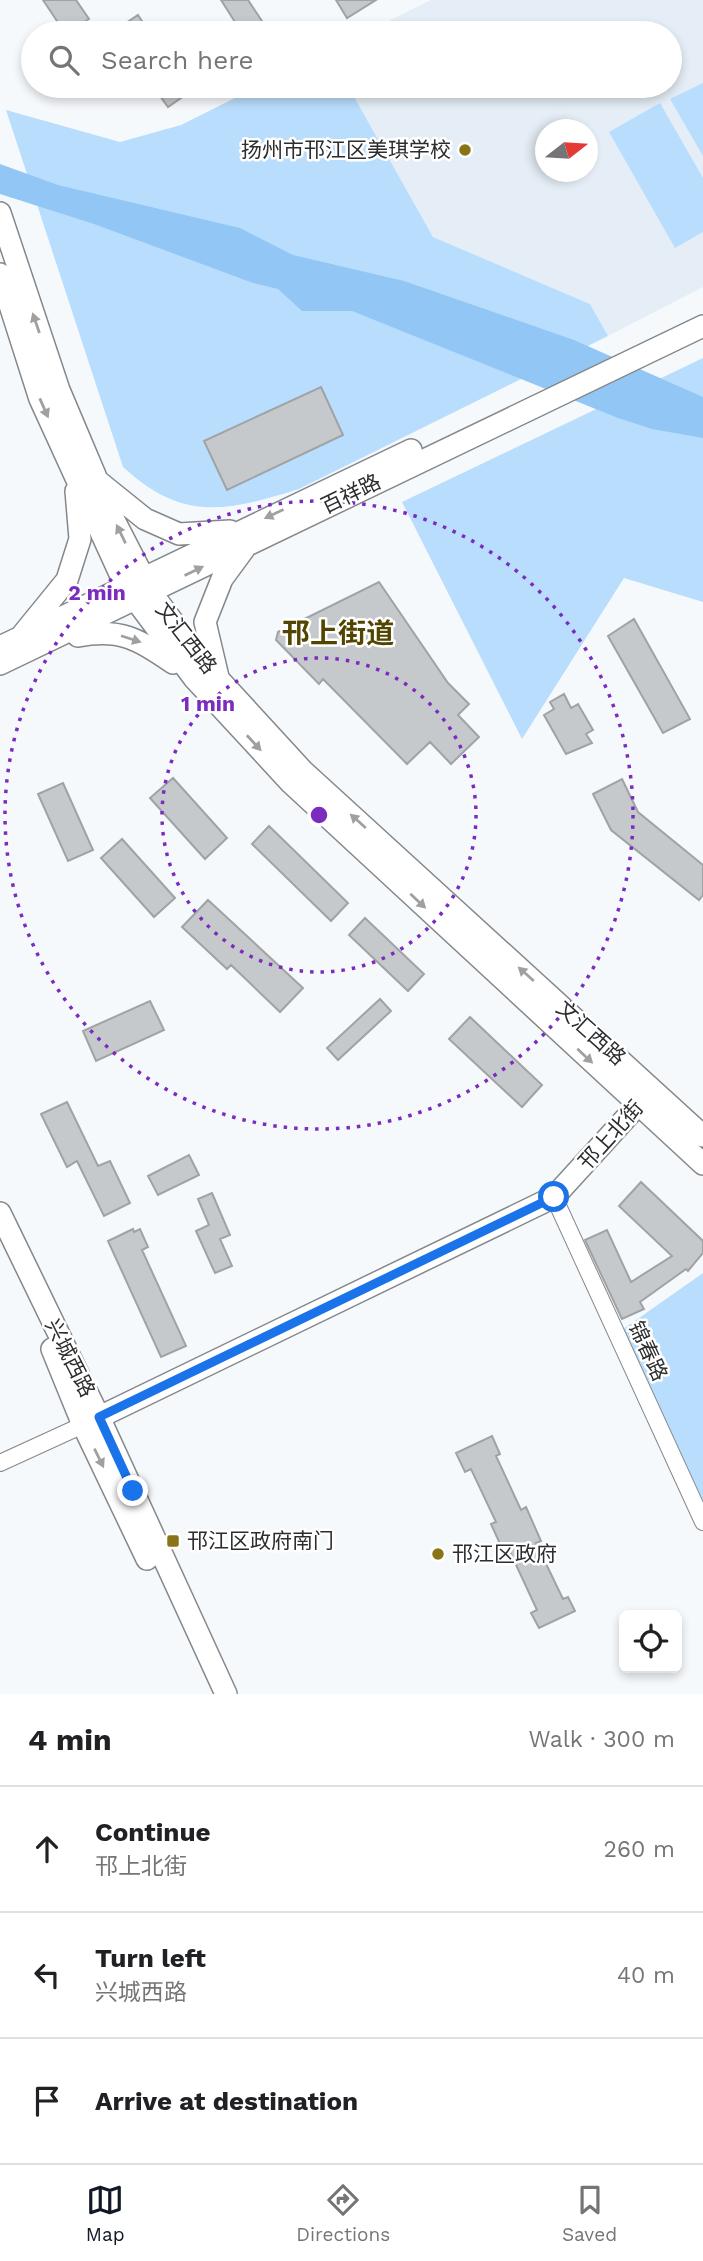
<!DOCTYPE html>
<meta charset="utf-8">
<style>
:root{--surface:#fff;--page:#f6f6f6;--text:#202124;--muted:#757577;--line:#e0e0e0;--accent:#111827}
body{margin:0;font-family:"Work Sans","Noto Sans SC",sans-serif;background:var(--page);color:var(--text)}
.controls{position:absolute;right:21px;bottom:21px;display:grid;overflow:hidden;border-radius:10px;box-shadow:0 4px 10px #0003}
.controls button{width:63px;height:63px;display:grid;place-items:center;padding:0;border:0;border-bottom:2px solid var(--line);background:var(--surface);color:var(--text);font:35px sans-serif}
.compass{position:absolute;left:535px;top:119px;width:63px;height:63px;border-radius:50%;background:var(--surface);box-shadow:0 4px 10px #0003;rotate:73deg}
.stop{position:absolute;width:21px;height:21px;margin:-16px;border:5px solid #1a73e8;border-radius:50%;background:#fff}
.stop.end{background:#1a73e8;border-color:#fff;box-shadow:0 2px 7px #0008}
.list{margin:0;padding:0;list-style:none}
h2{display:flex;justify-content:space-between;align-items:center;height:91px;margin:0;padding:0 28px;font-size:30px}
h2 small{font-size:23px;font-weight:400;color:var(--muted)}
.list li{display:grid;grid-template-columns:46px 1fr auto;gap:21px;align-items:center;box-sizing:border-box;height:126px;padding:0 28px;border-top:2px solid var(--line)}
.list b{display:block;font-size:26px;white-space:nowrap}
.list p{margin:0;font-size:23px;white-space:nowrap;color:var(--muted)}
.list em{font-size:23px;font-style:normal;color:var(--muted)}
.icon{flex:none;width:38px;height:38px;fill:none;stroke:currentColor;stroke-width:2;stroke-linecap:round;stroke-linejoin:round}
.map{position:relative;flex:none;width:703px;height:1694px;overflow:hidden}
.search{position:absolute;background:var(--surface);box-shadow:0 4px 10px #0003;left:21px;right:21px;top:21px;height:77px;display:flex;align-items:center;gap:18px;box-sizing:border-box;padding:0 24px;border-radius:38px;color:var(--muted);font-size:26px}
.sheet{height:469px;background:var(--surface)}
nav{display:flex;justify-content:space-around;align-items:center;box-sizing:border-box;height:98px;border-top:2px solid var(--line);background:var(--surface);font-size:19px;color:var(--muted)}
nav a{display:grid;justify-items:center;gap:4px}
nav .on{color:var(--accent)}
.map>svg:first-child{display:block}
.built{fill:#e5eef7;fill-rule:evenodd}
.green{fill:#b9ddfd}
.water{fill:#92c7f5}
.building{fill:#c6c9cc;stroke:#a0a3a5;stroke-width:2}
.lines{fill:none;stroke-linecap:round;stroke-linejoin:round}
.street-casing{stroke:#85888b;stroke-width:18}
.secondary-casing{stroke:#85888b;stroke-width:24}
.street{stroke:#fff;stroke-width:16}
.secondary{stroke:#fff;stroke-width:21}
.oneway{fill:#a0a0a1}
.route{stroke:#1a73e8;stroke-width:9}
.ring{fill:none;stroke:#7b2cbf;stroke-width:3.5;stroke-dasharray:3.5 7}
.poi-dot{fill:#897417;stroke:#fff;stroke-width:2.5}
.labels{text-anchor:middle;stroke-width:5;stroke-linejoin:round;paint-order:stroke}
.poi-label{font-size:21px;fill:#2c2d2f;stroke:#fff;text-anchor:start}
.street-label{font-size:21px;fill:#2c2d2f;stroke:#fff}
.district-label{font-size:28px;font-weight:bold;fill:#534400;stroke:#fff}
.centre{fill:#7b2cbf;stroke:#fff;stroke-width:3.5}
.ring-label{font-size:21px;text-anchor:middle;font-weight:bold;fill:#7b2cbf;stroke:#fff;stroke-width:5;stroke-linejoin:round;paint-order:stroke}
</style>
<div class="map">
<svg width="703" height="1694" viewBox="0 0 703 1694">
<rect width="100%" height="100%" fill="#f6f9fc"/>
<!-- built -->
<path class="built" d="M431,0H703V287L608,336L590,304L433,237L348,86H670V33H364ZM546,130H588V172H546Z"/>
<!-- green -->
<path class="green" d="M703,83V156L670,99Z
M259,86H348L433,237L590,304L608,336L299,489C227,511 184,523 123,467L6,110L120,142L181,125Z
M660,103L703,178V232L675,248L609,132Z
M703,358V602L624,578L522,739L402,502Z
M703,1273V1506L619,1332Z"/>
<!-- water -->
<path class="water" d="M0,164L58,185L240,228L293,255L404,281L574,340L703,397V438L652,429L618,418L352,311H302L278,289L253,283L94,224L0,194Z"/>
<!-- building -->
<path class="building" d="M43,0H76L89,19L65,33Z
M221,0H248L270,33H242Z
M336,0H376L347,18Z
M138,15L150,33H111Z
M153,86H198L168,107Z
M321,387L343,435L227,490L204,441Z
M379,582L448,683L469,704L458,715L479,737L451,764L430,742L407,764L323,679L319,684L276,640L278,632Z
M634,619L690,719L663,733L608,636Z
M564,694L571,708L578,704L593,730L586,734L592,743L566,754L544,715L554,709L550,702Z
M173,778L227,838L205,859L150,798Z
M622,779L638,812L703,865V895L699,900L611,830L593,794Z
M63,783L93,850L68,861L38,794Z
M269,826L348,903L331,921L252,844Z
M122,839L175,898L154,917L101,858Z
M208,900L303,988L280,1012L231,965L227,969L182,927Z
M365,918L424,974L408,991L349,935Z
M380,999L391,1011L338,1060L327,1048Z
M150,1001L164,1030L96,1061L83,1031Z
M470,1017L542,1085L522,1107L449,1039Z
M67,1102L98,1166L110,1161L130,1203L104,1216L77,1161L67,1167L41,1114Z
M189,1155L199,1175L158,1195L148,1176Z
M641,1182L703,1241V1253L688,1271L686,1269L640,1302L644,1309L622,1319L585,1240L607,1230L631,1282L672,1256L619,1206Z
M212,1193L230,1235L220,1239L232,1266L215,1273L196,1231L209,1225L198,1199Z
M133,1229L134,1232L140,1229L148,1247L142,1250L186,1346L161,1357L108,1241Z
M492,1436L500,1454L496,1456L521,1510L526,1507L541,1541L536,1543L563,1599L568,1597L575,1611L539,1628L531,1613L537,1610L511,1554L506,1557L491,1524L496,1522L471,1469L465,1472L456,1453Z"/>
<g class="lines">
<!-- street casing -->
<g class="street-casing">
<path id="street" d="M554,1197L703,1522
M0,1463L83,1425"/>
</g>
<!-- secondary casing -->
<g class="secondary-casing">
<path id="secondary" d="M0,213L59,390L114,520L151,592L201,660L303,771L703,1136
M0,274L40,399L126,587L194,678L291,783L703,1164
M99,482L145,519L179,534L230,531
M23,634L67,580L80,539L76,491
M78,636C120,628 139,639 173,663
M0,647L411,450
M0,664L703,326
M218,677L205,622L222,579L244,549
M0,1213L99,1417L226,1694
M52,1349L83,1425L147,1559
M83,1425L554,1197L646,1096"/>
</g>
<!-- street -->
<use href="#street" class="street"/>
<!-- secondary -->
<use href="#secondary" class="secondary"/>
</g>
<!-- one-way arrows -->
<defs><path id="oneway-solid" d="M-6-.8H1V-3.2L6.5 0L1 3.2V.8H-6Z" transform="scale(1.75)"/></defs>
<g class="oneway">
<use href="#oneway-solid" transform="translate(36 323) rotate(-109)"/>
<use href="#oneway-solid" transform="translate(44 408) rotate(66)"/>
<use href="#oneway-solid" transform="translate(274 514) rotate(155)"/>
<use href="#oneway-solid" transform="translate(121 534) rotate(-116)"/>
<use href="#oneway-solid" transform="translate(194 571) rotate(-26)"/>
<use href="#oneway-solid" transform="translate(131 639) rotate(18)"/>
<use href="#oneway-solid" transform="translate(254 743) rotate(47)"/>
<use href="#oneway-solid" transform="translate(358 821) rotate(-138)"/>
<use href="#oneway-solid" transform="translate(418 901) rotate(43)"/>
<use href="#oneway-solid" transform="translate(526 974) rotate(-138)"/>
<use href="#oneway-solid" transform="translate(585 1056) rotate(43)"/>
<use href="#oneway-solid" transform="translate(99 1458) rotate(64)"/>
</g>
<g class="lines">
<!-- route -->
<path class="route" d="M133,1491L99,1417L554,1197"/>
</g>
<!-- distance rings -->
<g class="ring">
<circle cx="319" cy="815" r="157"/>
<circle cx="319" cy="815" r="314"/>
</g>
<!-- markers -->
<g class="poi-dot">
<circle cx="465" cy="150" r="7"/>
<rect x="166" y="1534" width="14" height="14" rx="3.5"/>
<circle cx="438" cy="1554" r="7"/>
</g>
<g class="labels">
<!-- poi labels -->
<g class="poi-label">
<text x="451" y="157" text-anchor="end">扬州市邗江区美琪学校</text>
<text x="187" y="1548">邗江区政府南门</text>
<text x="452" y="1561">邗江区政府</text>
</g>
<!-- street labels -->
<g class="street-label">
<text transform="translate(351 494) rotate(-26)" y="7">百祥路</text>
<text transform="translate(186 638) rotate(52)" y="7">文汇西路</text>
<text transform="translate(591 1033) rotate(42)" y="7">文汇西路</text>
<text transform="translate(611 1135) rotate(-48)" y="7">邗上北街</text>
<text transform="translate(648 1351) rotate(65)" y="7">锦春路</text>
<text transform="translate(70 1358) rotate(63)" y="7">兴城西路</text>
</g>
<!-- district labels -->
<g class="district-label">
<text x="338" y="643">邗上街道</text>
</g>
</g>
<circle cx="319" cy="815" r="10" class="centre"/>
<g class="ring-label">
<text x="97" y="600">2 min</text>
<text x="208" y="711">1 min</text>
</g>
</svg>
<div class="controls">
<button><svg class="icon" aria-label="locate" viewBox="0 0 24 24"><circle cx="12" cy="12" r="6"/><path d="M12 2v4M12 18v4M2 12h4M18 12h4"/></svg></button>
</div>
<svg class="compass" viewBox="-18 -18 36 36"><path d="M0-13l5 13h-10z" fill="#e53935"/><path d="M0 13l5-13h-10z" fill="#757577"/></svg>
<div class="stop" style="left:554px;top:1197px"></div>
<div class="stop end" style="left:133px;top:1491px"></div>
<div class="search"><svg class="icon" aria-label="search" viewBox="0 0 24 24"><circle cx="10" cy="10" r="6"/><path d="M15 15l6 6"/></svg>Search here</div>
</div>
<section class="sheet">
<h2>4 min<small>Walk · 300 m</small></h2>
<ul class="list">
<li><svg class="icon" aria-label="ahead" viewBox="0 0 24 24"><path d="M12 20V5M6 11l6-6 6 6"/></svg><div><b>Continue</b><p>邗上北街</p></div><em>260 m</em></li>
<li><svg class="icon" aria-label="left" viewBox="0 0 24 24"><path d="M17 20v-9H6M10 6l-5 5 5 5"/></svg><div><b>Turn left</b><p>兴城西路</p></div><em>40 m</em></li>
<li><svg class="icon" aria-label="arrive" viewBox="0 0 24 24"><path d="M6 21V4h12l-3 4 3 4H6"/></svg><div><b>Arrive at destination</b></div></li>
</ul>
</section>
<nav>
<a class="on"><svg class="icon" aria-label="map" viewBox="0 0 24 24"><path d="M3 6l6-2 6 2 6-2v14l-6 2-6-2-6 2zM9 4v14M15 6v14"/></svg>Map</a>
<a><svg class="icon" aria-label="directions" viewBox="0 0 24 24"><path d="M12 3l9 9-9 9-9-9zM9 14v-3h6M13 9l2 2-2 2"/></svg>Directions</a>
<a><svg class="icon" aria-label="saved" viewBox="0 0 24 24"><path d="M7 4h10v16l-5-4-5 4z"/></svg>Saved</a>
</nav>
